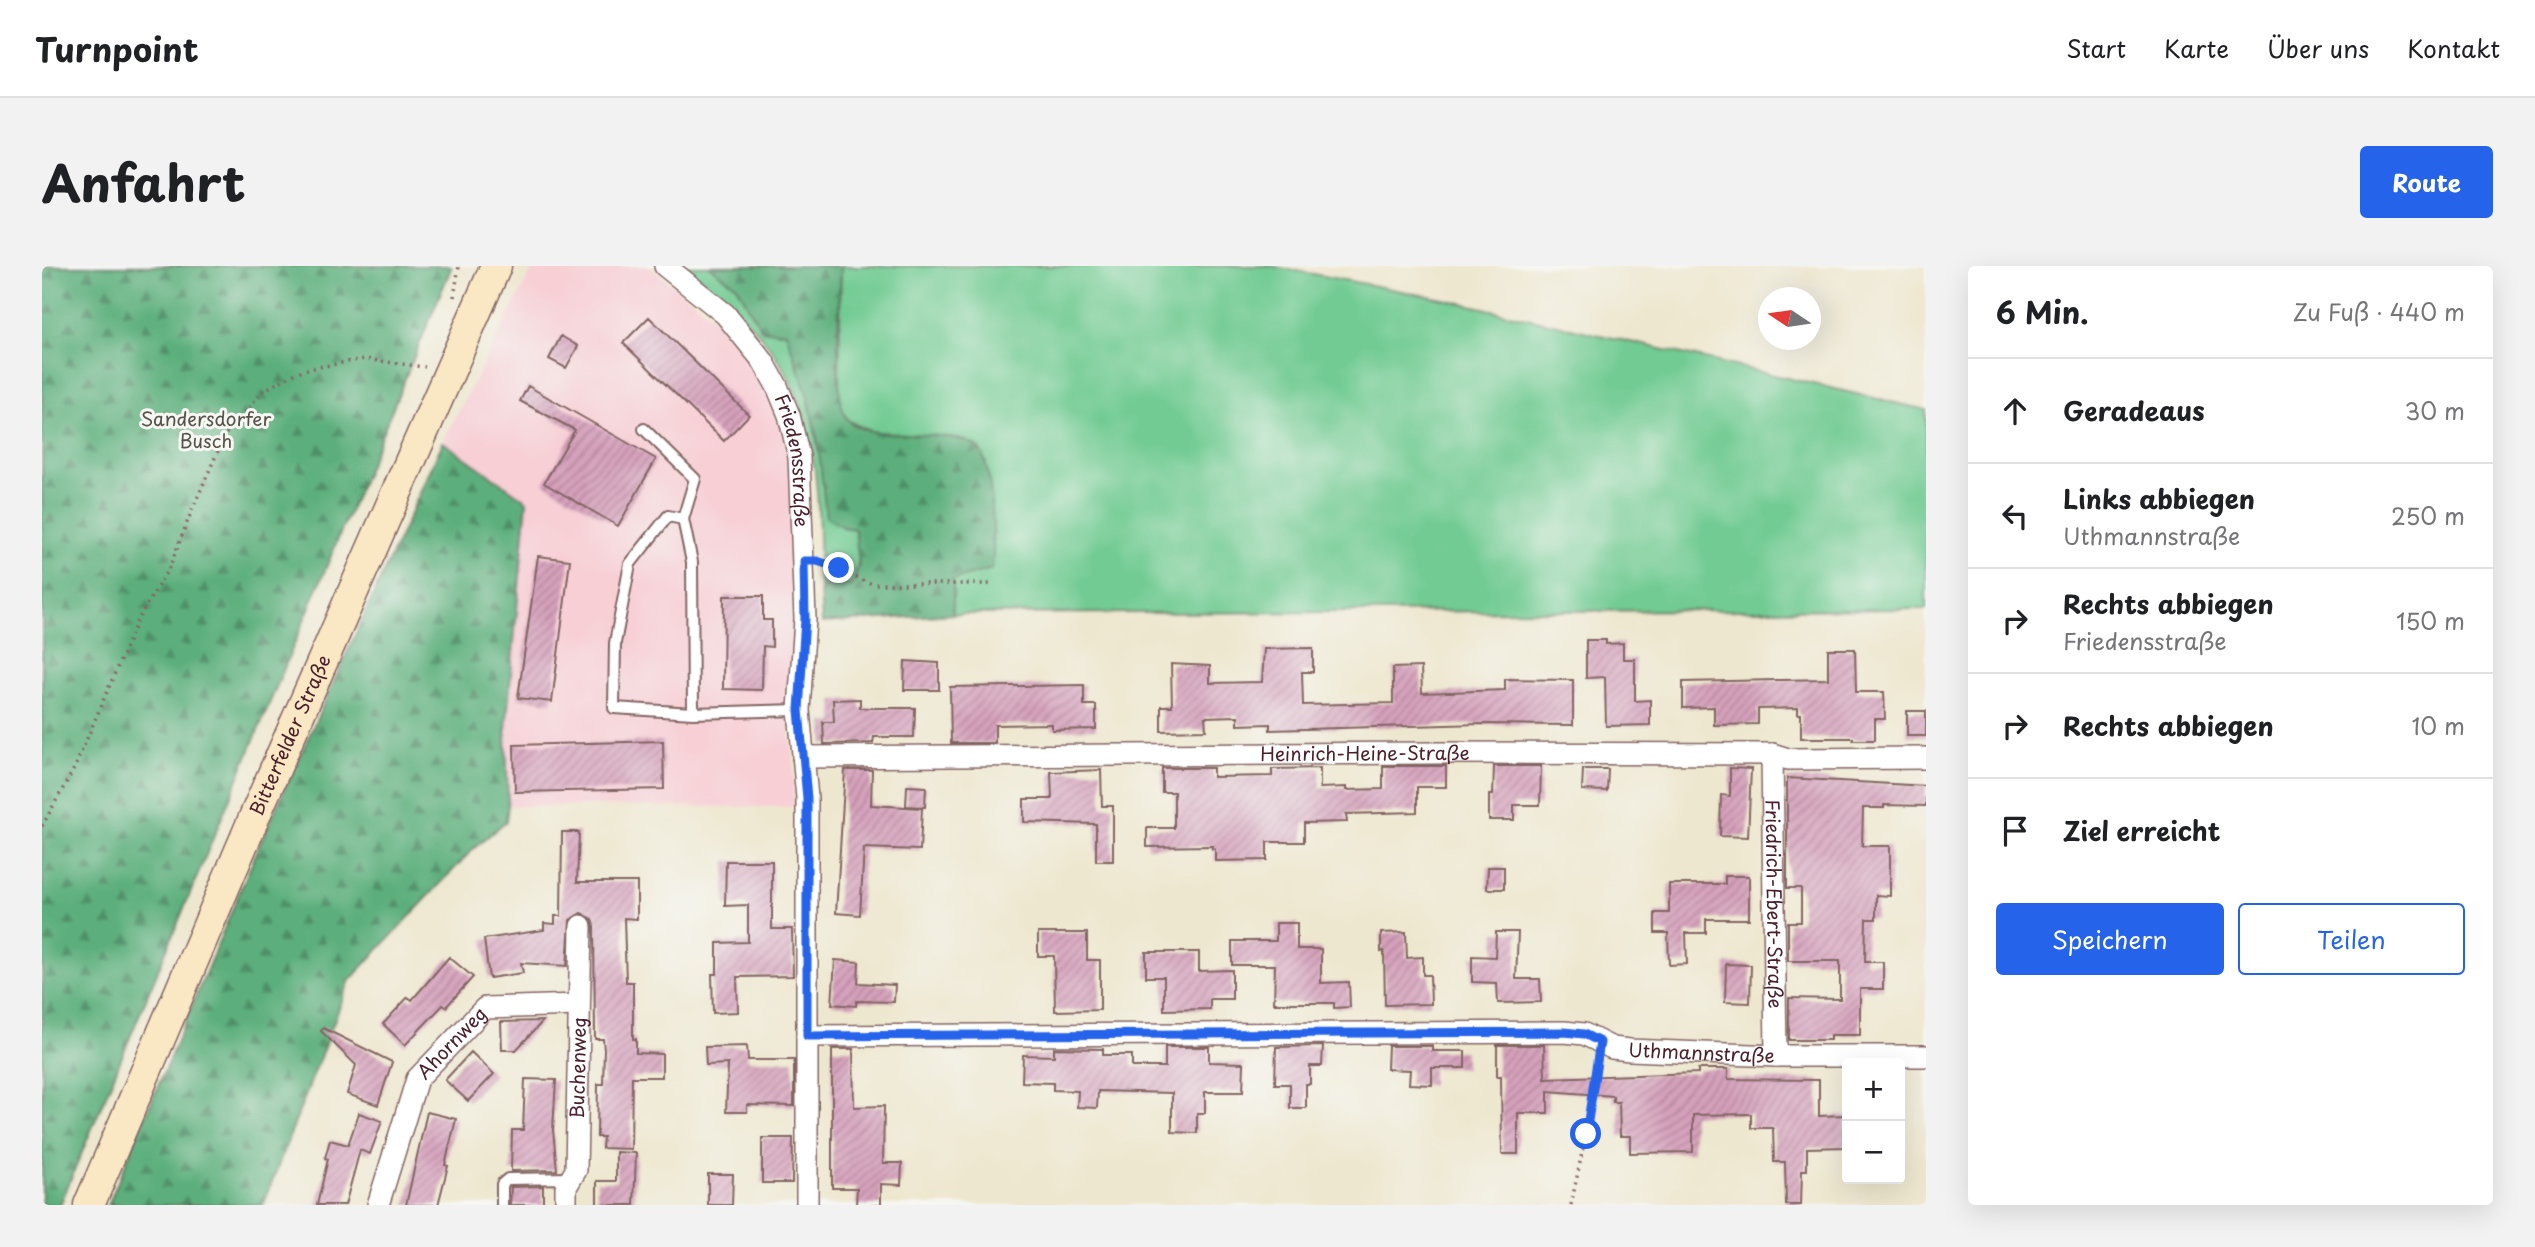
<!DOCTYPE html>
<html lang="de">
<meta charset="utf-8">
<style>
:root{--surface:#fff;--page:#f2f2f2;--text:#202124;--muted:#757577;--line:#e0e0e0;--accent:#2563eb}
body{margin:0;font-family:"Playpen Sans",sans-serif;background:var(--page);color:var(--text)}
.controls{position:absolute;right:21px;bottom:21px;display:grid;overflow:hidden;border-radius:7px;box-shadow:0 7px 28px #0002}
.controls button{width:63px;height:63px;display:grid;place-items:center;padding:0;border:0;border-bottom:2px solid var(--line);background:var(--surface);color:var(--text);font:35px sans-serif}
.compass{position:absolute;left:1716px;top:21px;width:63px;height:63px;border-radius:50%;background:var(--surface);box-shadow:0 7px 28px #0002;rotate:283deg}
.stop{position:absolute;width:21px;height:21px;margin:-16px;border:5px solid #2563eb;border-radius:50%;background:#fff}
.stop.end{background:#2563eb;border-color:#fff;box-shadow:0 2px 7px #0008}
.list{margin:0;padding:0;list-style:none}
h2{display:flex;justify-content:space-between;align-items:center;height:91px;margin:0;padding:0 28px;font-size:30px}
h2 small{font-size:23px;font-weight:400;color:var(--muted)}
.list li{display:grid;grid-template-columns:46px 1fr auto;gap:21px;align-items:center;box-sizing:border-box;height:105px;padding:0 28px;border-top:2px solid var(--line)}
.list b{display:block;font-size:26px;white-space:nowrap}
.list p{margin:0;font-size:23px;white-space:nowrap;color:var(--muted)}
.list em{font-size:23px;font-style:normal;color:var(--muted)}
.actions{display:flex;gap:14px;padding:21px 28px}
.actions a{flex:1;padding:16px 0;border:2px solid var(--accent);border-radius:7px;text-align:center;font-size:24px;color:var(--accent)}
.actions .main{background:var(--accent);color:#fff}
.icon{flex:none;width:38px;height:38px;fill:none;stroke:currentColor;stroke-width:2;stroke-linecap:round;stroke-linejoin:round}
.map{position:relative;flex:none;width:1884px;height:939px;overflow:hidden;border-radius:7px}
header{display:flex;align-items:center;gap:42px;box-sizing:border-box;height:98px;padding:0 35px;background:var(--surface);border-bottom:2px solid var(--line)}
header strong{font-size:33px}
nav{display:flex;gap:38px;margin-inline-start:auto;font-size:24px}
.intro{display:flex;align-items:center;justify-content:space-between;box-sizing:border-box;height:168px;padding:0 42px}
h1{margin:0;font-size:49px}
.button{padding:18px 32px;border-radius:7px;background:var(--accent);color:#fff;font-size:24px;font-weight:700}
main{display:flex;gap:42px;padding:0 42px}
aside{flex:1;background:var(--surface);border-radius:7px;box-shadow:0 7px 28px #0002}
.map>svg:first-child{display:block}
.built{fill:#f7cfd5}
.grass{fill:#71cb92;stroke:#5e755e;stroke-width:2}
.forest{fill:url(#forest-firs);stroke:#536754;stroke-width:2}
.building{fill:url(#building-hatch)}
.lines{fill:none;stroke-linecap:round;stroke-linejoin:round}
.lane-casing{stroke:#836564;stroke-width:14}
.street-casing{stroke:#836564;stroke-width:24}
.secondary-casing{stroke:#836564;stroke-width:33}
.path{stroke:#836564;stroke-width:3.5;stroke-dasharray:2 5;stroke-linecap:butt}
.lane{stroke:#fff;stroke-width:10}
.street{stroke:#fff;stroke-width:21}
.secondary{stroke:#fae7c3;stroke-width:30}
.route{stroke:#2563eb;stroke-width:9}
.labels{text-anchor:middle;stroke-width:6;stroke-linejoin:round;paint-order:stroke}
.park-label{font-size:19px;fill:#56534a;stroke:#f6f6f2}
.street-label{font-size:19px;fill:#4a1f2b;stroke:#f6f6f2}
</style>
<header>
<strong>Turnpoint</strong>
<nav><a>Start</a><a>Karte</a><a>Über uns</a><a>Kontakt</a></nav>
</header>
<div class="intro"><h1>Anfahrt</h1><a class="button">Route</a></div>
<main>
<div class="map">
<svg width="1884" height="939" viewBox="0 0 1884 939">
<defs>
<pattern id="forest-firs" width="22" height="20" patternUnits="userSpaceOnUse" patternTransform="scale(1.75)"><rect width="22" height="20" fill="#5caf7c"/><path d="M5 1l3.5 6h-7zM16 11l3.5 6h-7z" fill="#4e8e66"/></pattern>
<pattern id="building-hatch" width="6" height="6" patternUnits="userSpaceOnUse" patternTransform="scale(1.75)"><rect width="6" height="6" fill="#d6a1bc"/><path d="M-1 1l2-2M0 6l6-6M5 7l2-2" fill="none" stroke="#b08399"/></pattern>
</defs>
<rect width="100%" height="100%" fill="#f6f6f2"/>
<filter id="ink" filterUnits="userSpaceOnUse"><feTurbulence type="fractalNoise" baseFrequency=".0143" numOctaves="2"/><feDisplacementMap in="SourceGraphic" scale="14" xChannelSelector="R" yChannelSelector="G"/><feConvolveMatrix kernelMatrix="1 2 1 2 8 2 1 2 1" color-interpolation-filters="sRGB"/></filter>
<filter id="wash" filterUnits="userSpaceOnUse"><feTurbulence type="fractalNoise" baseFrequency=".00686" numOctaves="4" result="noise"/><feDisplacementMap in="SourceGraphic" scale="28" xChannelSelector="R" yChannelSelector="G"/><feGaussianBlur stdDeviation="1.57" result="paint"/><feColorMatrix in="noise" values="0 0 0 0 0 0 0 0 0 0 0 0 0 0 0 0 0 1.4 0 .05"/><feComposite in="paint" operator="in"/></filter>
<g filter="url(#wash)">
<rect width="100%" height="100%" fill="#eee7cf"/>
<!-- built -->
<path class="built" d="M492,0H607L667,48L704,86L729,131L742,166L748,208L756,379L746,445L751,492L752,541L466,540L464,463L485,235L401,176Z"/>
<!-- grass -->
<path class="grass" d="M638,0H667L695,20L720,64L744,66L767,134L781,211L801,261L813,263C819,283 817,300 810,320L790,317L778,322C776,229 781,136 712,62C691,39 663,20 638,0Z
M799,0H1229L1402,33L1884,144V343L911,348V314L944,196L936,182L922,174L827,165L805,154L798,139L797,118Z"/>
<!-- forest -->
<path class="forest" d="M0,0H410L18,939H0Z
M667,0H799C798,28 790,135 805,153C813,163 831,166 844,167C869,169 912,167 933,179C952,191 953,281 950,303L911,314V348L780,357L778,322L790,317L810,320L817,299L813,263L801,261L784,251L776,177L767,134L744,66L720,64L695,20Z
M401,176L485,235L464,463L466,540L464,555L430,584L308,714L221,939H66L219,575Z"/>
<g id="blocks">
<!-- building -->
<path class="building" d="M607,51L707,149L682,175L581,77Z
M519,70L536,80L524,102L507,93Z
M486,120L614,193L576,260L502,217L533,164L478,135Z
M496,290L528,294L510,436L476,432Z
M682,330H721V354H730V381L721,380L720,424L681,423Z
M1544,374H1564V378L1581,377V393H1593V435L1608,434V459L1564,460L1563,411L1544,412Z
M1271,382V406H1260L1261,439L1351,437V402L1379,401L1380,427L1463,424V413L1531,414V459L1439,458L1228,464V458L1196,459V450L1163,451L1164,464L1119,465V440H1130L1129,398L1168,400V417L1220,416L1222,383Z
M1786,383H1813L1814,426H1842L1843,453H1833V474H1811V472H1759V448H1756V442L1716,443V458L1672,459V441L1641,442V416L1786,413Z
M863,395L897,397V424H862Z
M1042,419V439H1054V463L1010,464V458L953,459V477H909L908,421Z
M818,433V442H873L872,471H832L831,477L782,478L781,456H792L791,434Z
M1865,445H1884V470H1865Z
M621,475L622,523L473,526L472,479Z
M1341,500H1404V521H1375V546L1304,548L1305,556L1262,557V576H1225V594L1173,595V583H1170V580L1105,581V562H1132V526H1120V502H1171V511L1230,510V503L1278,502V522L1304,521V524L1341,523Z
M1452,500H1499L1498,539H1472V554H1447V529H1451Z
M1688,502L1709,503L1706,571L1678,570L1679,529L1688,530Z
M1541,503H1566L1565,525L1540,524Z
M803,504H830L829,539L880,542L878,584L822,582L818,649L794,647Z
M1059,504L1060,540H1071V595H1054V558L982,556V533H1010L1009,506Z
M1745,512L1884,520V540L1842,539V542H1821L1820,580H1848V630L1834,629V653H1824L1823,696H1841V723H1818V769H1788V774H1747V732L1798,733V695H1746V656H1759V622H1745Z
M865,520L884,521L883,541L864,540Z
M520,566H537L535,616H595V653L582,652L584,716H591V773H594V787L620,788V811H590L589,883L560,882L561,871H555L556,818H561L562,784L561,773H553L552,660L550,653L539,647L528,654L525,700L479,697L481,707L447,712L442,673L502,664V657L513,658V650H519Z
M684,595H730V663H750L751,710L695,711L696,746L671,747L670,708H675V677L706,676V639L683,640Z
M1446,601H1462V623H1445Z
M1683,610H1707V653H1664V667H1644L1645,698L1627,699L1626,667H1613V647H1627V618H1683Z
M1234,657H1255V683H1279V717L1307,716L1308,741L1292,742V737H1232L1233,699H1190V675H1234Z
M1364,666L1365,692L1381,691V709H1388L1389,738L1343,739L1342,685L1339,686V667Z
M1454,666H1476L1474,713H1498L1499,736L1456,737L1455,717L1430,716V690L1453,691Z
M996,667H1045V694H1058V744L1013,745L1012,690H996Z
M1104,686H1157V705L1190,704V733H1168V743L1122,744V711H1104Z
M407,691L431,711L404,741L401,739L363,779L341,758L366,731L370,734Z
M793,694L817,696L816,717L853,719L852,736L815,735L814,740L790,738Z
M1684,698L1709,699L1708,737L1683,736Z
M501,755L474,784H460L459,756Z
M281,762L350,796L336,839L305,828L314,799L279,765Z
M1455,779H1502L1503,812L1656,807V803H1686V813L1777,814V850L1805,849V881L1765,882V904H1760L1759,939H1744L1743,896H1732L1731,862H1709V848L1651,849V886L1588,887V870H1578L1577,836H1571V830L1506,825V847H1476V888H1460L1459,810H1455Z
M705,780L706,794H752V840L705,839V846H684L686,798L664,799L663,781Z
M1281,780L1280,800H1268V818H1264V842H1248V818H1233L1234,781Z
M1346,780H1390V785H1423V802H1390V819L1367,818L1368,804L1345,803Z
M1123,781H1167V796L1202,797L1201,826H1163V847H1155V867L1130,866V827L1056,825L1055,842L1035,841L1036,825L1011,824V817L980,816L981,789L1012,790V782L1061,783V789H1090V801H1123Z
M790,783H811L812,841L842,840L841,897H860L859,919L839,918V939H814L815,922H790Z
M429,786L452,808L426,835L403,814Z
M483,813L514,814L511,864L515,904L469,905L470,864H481Z
M385,846L414,853L403,899L406,900L396,939H364Z
M317,847L340,855L328,888L318,884L303,939H275L286,893L283,892L288,874L306,879Z
M720,872H751L750,917H720Z
M574,886L594,887L592,939H555V915H574Z
M666,908H691L690,939H666Z
M501,920V939H468L469,921Z"/>
</g>
</g>
<g filter="url(#ink)">
<use href="#blocks" fill-opacity="0" stroke="#836564" stroke-width="2"/>
<g class="lines">
<!-- lane casing -->
<g class="lane-casing">
<path id="lane" d="M602,163L653,213L641,253
M651,447L650,296L641,253L626,250L588,298L573,377L572,442L651,447L757,444
M460,939V918L466,913L529,912"/>
</g>
<!-- street casing -->
<g class="street-casing">
<g id="street">
<path id="s1" d="M623,0L683,48L721,95L735,120L747,149L757,191L763,353L757,444L765,532V939"/>
<path id="s2" d="M1730,488L1734,790"/>
<path id="s3" d="M761,491L1397,487L1730,488L1746,493L1884,492"/>
<path id="s4" d="M765,770L1522,766L1542,768L1570,782L1588,784L1734,790H1884"/>
<path id="s5" d="M336,939L375,813L443,742L537,739"/>
<path id="s6" d="M524,939V921L534,904L539,660"/>
</g>
</g>
<!-- secondary casing -->
<g class="secondary-casing">
<g id="secondary">
<path id="s7" d="M47,939L217,540L454,0"/>
</g>
</g>
<!-- path -->
<path class="path" d="M412,31L417,0
M782,297C800,303 814,314 832,318H950
M0,560L33,501L95,355L128,300L150,244L183,169L222,124L260,104L322,93L383,101
M1529,939L1544,868L1555,797"/>
<!-- lane -->
<use href="#lane" class="lane"/>
<!-- street -->
<use href="#street" class="street"/>
<!-- secondary -->
<use href="#secondary" class="secondary"/>
</g>
</g>
<g class="lines" filter="url(#ink)">
<!-- route -->
<path class="route" d="M797,302L775,295H762L763,353L757,444L765,532V770L1522,766L1542,768L1558,776L1544,868"/>
</g>
<g class="labels">
<!-- park labels -->
<g class="park-label">
<text x="164" y="160">Sandersdorfer<tspan x="164" dy="22">Busch</tspan></text>
</g>
<!-- street labels -->
<g class="street-label">
<text dy="7" stroke="none"><textPath href="#s1" startOffset="243">Friedensstraße</textPath></text>
<text dy="7" stroke="none"><textPath href="#s7" startOffset="511">Bitterfelder Straße</textPath></text>
<text dy="7" stroke="none"><textPath href="#s3" startOffset="562">Heinrich-Heine-Straße</textPath></text>
<text dy="7" stroke="none"><textPath href="#s2" startOffset="150">Friedrich-Ebert-Straße</textPath></text>
<text dy="7" stroke="none"><textPath href="#s5" startOffset="182">Ahornweg</textPath></text>
<text dy="7" stroke="none"><textPath href="#s4" startOffset="898">Uthmannstraße</textPath></text>
<text dy="7" stroke="none"><textPath href="#s6" startOffset="140">Buchenweg</textPath></text>
</g>
</g>
</svg>
<div class="controls">
<button>+</button>
<button>−</button>
</div>
<svg class="compass" viewBox="-18 -18 36 36"><path d="M0-13l5 13h-10z" fill="#e53935"/><path d="M0 13l5-13h-10z" fill="#757577"/></svg>
<div class="stop" style="left:1544px;top:868px"></div>
<div class="stop end" style="left:797px;top:302px"></div>
</div>
<aside>
<h2>6 Min.<small>Zu Fuß · 440 m</small></h2>
<ul class="list">
<li><svg class="icon" aria-label="ahead" viewBox="0 0 24 24"><path d="M12 20V5M6 11l6-6 6 6"/></svg><div><b>Geradeaus</b></div><em>30 m</em></li>
<li><svg class="icon" aria-label="left" viewBox="0 0 24 24"><path d="M17 20v-9H6M10 6l-5 5 5 5"/></svg><div><b>Links abbiegen</b><p>Uthmannstraße</p></div><em>250 m</em></li>
<li><svg class="icon" aria-label="right" viewBox="0 0 24 24"><path d="M7 20v-9h11M14 6l5 5-5 5"/></svg><div><b>Rechts abbiegen</b><p>Friedensstraße</p></div><em>150 m</em></li>
<li><svg class="icon" aria-label="right" viewBox="0 0 24 24"><path d="M7 20v-9h11M14 6l5 5-5 5"/></svg><div><b>Rechts abbiegen</b></div><em>10 m</em></li>
<li><svg class="icon" aria-label="arrive" viewBox="0 0 24 24"><path d="M6 21V4h12l-3 4 3 4H6"/></svg><div><b>Ziel erreicht</b></div></li>
</ul>
<div class="actions"><a class="main">Speichern</a><a>Teilen</a></div>
</aside>
</main>
